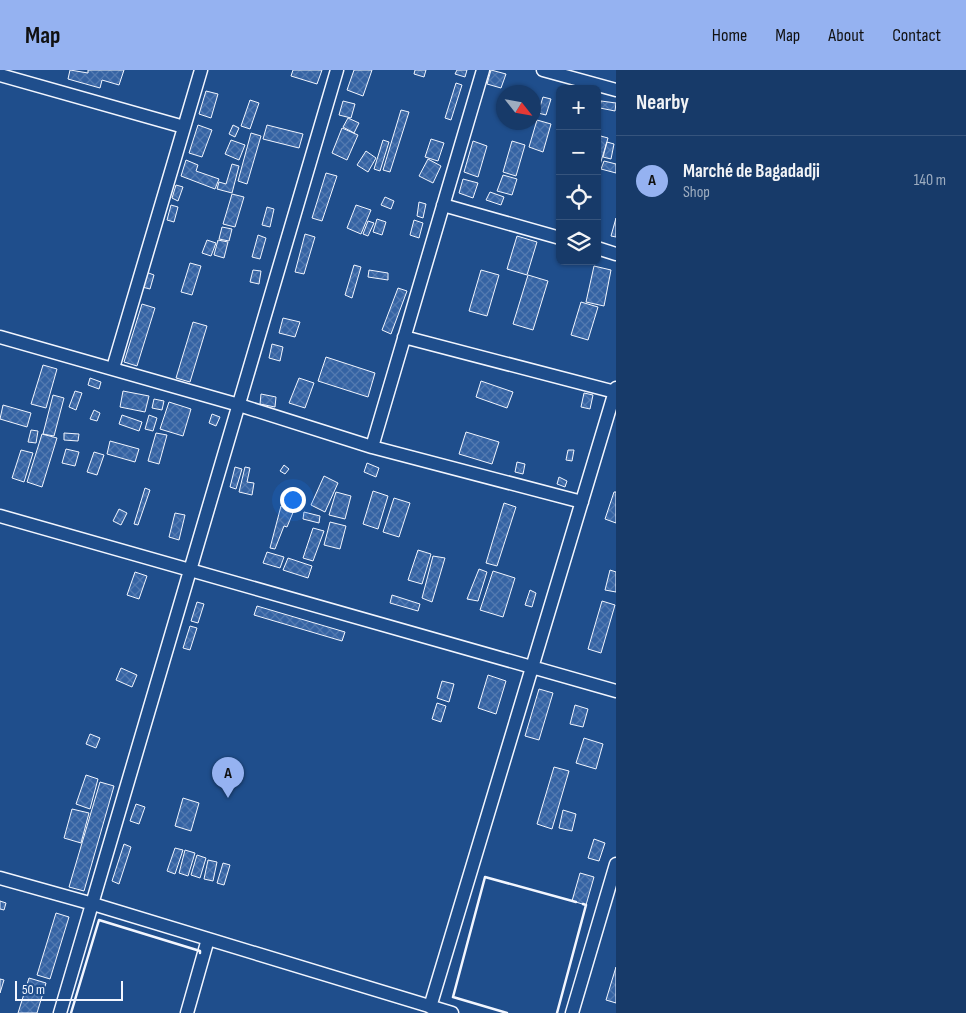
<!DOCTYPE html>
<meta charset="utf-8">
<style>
:root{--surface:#173a69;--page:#244571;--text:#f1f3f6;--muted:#9eadc0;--line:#36547d;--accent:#95b2f1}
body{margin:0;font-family:"Sofia Sans Condensed",sans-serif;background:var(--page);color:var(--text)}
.controls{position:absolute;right:15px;top:15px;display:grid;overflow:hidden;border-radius:8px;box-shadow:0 1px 4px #0004}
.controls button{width:45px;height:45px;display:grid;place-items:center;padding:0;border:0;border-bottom:1px solid var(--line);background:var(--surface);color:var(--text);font:25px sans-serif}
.compass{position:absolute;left:496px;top:15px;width:45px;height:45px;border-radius:50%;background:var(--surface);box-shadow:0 1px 4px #0004;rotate:121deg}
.scale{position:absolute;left:15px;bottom:12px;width:108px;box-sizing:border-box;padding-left:5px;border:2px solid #f2f6ff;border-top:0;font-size:14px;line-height:18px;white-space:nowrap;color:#f2f6ff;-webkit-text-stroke:4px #1f4e8c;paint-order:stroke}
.you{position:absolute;left:292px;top:429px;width:18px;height:18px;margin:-12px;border:4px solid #fff;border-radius:50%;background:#1a73e8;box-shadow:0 0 0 8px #1a73e833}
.badge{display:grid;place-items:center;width:32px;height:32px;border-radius:50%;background:var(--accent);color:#111;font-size:16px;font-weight:700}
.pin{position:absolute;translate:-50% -41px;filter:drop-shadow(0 1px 2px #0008)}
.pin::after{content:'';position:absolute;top:26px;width:18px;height:15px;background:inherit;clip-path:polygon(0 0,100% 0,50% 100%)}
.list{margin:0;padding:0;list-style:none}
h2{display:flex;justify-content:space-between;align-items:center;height:65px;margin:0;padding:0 20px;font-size:21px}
h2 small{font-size:16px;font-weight:400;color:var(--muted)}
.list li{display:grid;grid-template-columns:32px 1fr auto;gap:15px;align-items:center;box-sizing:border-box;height:90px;padding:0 20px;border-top:1px solid var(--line)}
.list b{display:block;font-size:19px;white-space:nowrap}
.list p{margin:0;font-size:16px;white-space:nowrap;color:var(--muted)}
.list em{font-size:16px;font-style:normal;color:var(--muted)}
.icon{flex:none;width:28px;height:28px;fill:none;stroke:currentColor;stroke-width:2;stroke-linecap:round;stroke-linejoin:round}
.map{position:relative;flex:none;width:616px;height:943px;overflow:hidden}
header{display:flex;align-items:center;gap:30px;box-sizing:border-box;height:70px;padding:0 25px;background:var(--accent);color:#111}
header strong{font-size:24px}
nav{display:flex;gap:28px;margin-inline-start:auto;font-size:18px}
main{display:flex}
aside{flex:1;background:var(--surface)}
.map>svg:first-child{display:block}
.building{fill:url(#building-cross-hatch);stroke:#f2f6ff}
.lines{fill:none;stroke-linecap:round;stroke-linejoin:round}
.minor-casing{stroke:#f2f6ff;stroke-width:15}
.minor{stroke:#1f4e8c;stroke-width:12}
.wall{stroke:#f2f6ff;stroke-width:2.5}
</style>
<header>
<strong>Map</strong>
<nav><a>Home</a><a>Map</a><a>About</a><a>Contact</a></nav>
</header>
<main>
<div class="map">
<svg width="616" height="943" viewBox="0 0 616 943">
<defs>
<pattern id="building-cross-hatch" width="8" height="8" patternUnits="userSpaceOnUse" patternTransform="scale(1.25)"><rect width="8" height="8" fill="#3563a3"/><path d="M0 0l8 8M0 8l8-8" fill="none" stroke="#537ab1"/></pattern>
</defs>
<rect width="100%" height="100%" fill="#1f4e8c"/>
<!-- building -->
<path class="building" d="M70,0L88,3V0H124L119,15L102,10L100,18L68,9Z
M293,0H322L317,14L291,6Z
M354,0H372L363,26L347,20Z
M415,0H426L424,7L414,4Z
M457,0H467L465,7L455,4Z
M491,0L506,4L501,18L487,14Z
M456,13L462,15L451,50L445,48Z
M206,21L218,24L211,48L199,44Z
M543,27L551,29L546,45L538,43Z
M250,30L259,33L250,59L241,56Z
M343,31L355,34L351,48L339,45Z
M601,31L616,33L615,41L600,38Z
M401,40L409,42L390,102L383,100Z
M348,48L359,53L354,63L343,57Z
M537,50L551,54L543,82L529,77Z
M198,55L212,60L202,87L189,83Z
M233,55L239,58L235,67L229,64Z
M267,55L303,64L299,78L263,69Z
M342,58L358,65L347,90L332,83Z
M251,63L261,66L247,114L238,111Z
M597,65L608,68L600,95L597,94Z
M431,69L444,73L438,91L425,87Z
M231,70L245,75L239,90L225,84Z
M383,70L389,72L380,101L374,99Z
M473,71L487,76L478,107L464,102Z
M512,71L525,75L516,106L503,102Z
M607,72L614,74L611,89L603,87Z
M366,81L376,88L368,102L357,95Z
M428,89L441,96L433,113L419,106Z
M186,90L198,95L196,101L219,109L215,119L181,106Z
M604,91L616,94V103L601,99Z
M232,94L239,96L232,123L217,119L219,112L226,114Z
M326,103L337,106L322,151L312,148Z
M503,105L517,109L512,125L497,121Z
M463,109L478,113L473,128L459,123Z
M176,115L183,117L178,131L172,128Z
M490,122L504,127L501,135L486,130Z
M232,124L244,127L235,157L223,154Z
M385,127L394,131L391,139L381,135Z
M419,132L426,134L423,148L417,146Z
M171,135L178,137L174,152L167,150Z
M356,135L371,140L361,164L347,158Z
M267,137L274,139L270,157L262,155Z
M616,148V167L611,166Z
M377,149L386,152L382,165L373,162Z
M414,150L423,153L419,168L410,165Z
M368,151L374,153L368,166L363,164Z
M222,157L232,159L229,171L219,169Z
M305,164L315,167L304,204L295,202Z
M258,165L266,168L260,189L252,187Z
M517,166L537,172L527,205L507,199Z
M207,170L216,173L211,186L202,183Z
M218,170L228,172L224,188L214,185Z
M190,193L201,196L192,225L181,222Z
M354,195L361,197L352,228L345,225Z
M594,196L611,200L604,236L586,232Z
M253,200L261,201L259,214L250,212Z
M369,200L388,203V210L368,207Z
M481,200L499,205L487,246L469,241Z
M146,202L154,205L150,219L142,217Z
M528,205L548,211L533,260L513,254Z
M398,218L407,221L391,264L382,260Z
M581,232L598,237L588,270L571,265Z
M142,234L155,238L137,296L124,292Z
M283,248L300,252L295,267L279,263Z
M193,252L207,256L190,312L176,308Z
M272,274L283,277L280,291L269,288Z
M326,287L375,303L368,327L318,311Z
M43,295L57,299L46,338L31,334Z
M90,308L101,312L99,319L88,315Z
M299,308L314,313L305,338L289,333Z
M481,311L513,322L507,338L476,327Z
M75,321L82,323L76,340L69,337Z
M123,321L149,326L145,342L120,337Z
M584,323L593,325L590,339L581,337Z
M261,324L276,327L275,337L260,334Z
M53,325L64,328L54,366L43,364Z
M154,329L164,331L162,340L152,338Z
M169,332L191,339L183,366L160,359Z
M3,335L31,343L27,357L0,349Z
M94,340L100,343L97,351L90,349Z
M212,344L220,347L216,356L209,353Z
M122,345L142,352L139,361L119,354Z
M149,345L157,348L153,361L145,359Z
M31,360L38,361L36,373L28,372Z
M466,362L499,372L492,394L459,384Z
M64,363L79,364L78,371L64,370Z
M156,363L167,365L159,394L148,391Z
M42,364L57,368L42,417L27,412Z
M110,371L139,379L135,392L107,384Z
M66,379L79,382L75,396L62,393Z
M21,380L33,383L24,412L12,408Z
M568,380H574L572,391L566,390Z
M94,382L104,385L97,405L87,402Z
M517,392L525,394L523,404L515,402Z
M367,393L379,398L376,407L364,402Z
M284,395L289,399L285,404L280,401Z
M235,397L242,399L236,419L230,417Z
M245,397L250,398L247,412L254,413L252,425L239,422Z
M324,406L338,413L325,442L311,435Z
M559,407L567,411L565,417L557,414Z
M145,418L150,420L138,455L134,454Z
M373,421L388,426L378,459L363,454Z
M336,422L351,426L345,449L329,445Z
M614,422H616V453L605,449Z
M394,428L410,433L399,467L383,462Z
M504,433L516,437L497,496L486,493Z
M281,436L294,440L287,457L284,456L275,479L270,478Z
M119,439L127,443L121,455L113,451Z
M304,442L320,446L319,453L303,449Z
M175,443L185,445L179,470L169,467Z
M330,452L346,456L340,479L324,475Z
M313,458L324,461L313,491L303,488Z
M418,480L431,484L422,514L408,510Z
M267,482L284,487L280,498L263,493Z
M433,486L445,488L432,532L422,528Z
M288,488L312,496L308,508L283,500Z
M479,499L487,502L478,531L467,529Z
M610,500L616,502V522L605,520Z
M493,501L515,508L503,547L480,540Z
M135,502L147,506L139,529L127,525Z
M530,520L536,523L532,537L525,535Z
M392,525L420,534L418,541L390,533Z
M602,531L615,535L601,583L588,579Z
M197,532L204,534L198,553L191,551Z
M257,536L345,562L342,571L254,545Z
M190,556L197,558L190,580L183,578Z
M121,598L137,605L132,617L116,610Z
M488,605L506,611L496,644L478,638Z
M442,611L454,614L449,632L437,628Z
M539,619L553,623L539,670L525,666Z
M437,633L446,636L441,652L432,649Z
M575,635L588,639L583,657L570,654Z
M90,664L100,668L96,678L86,674Z
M584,668L603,674L596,699L576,693Z
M554,697L569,701L552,759L537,754Z
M86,705L98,709L90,739L76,734Z
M100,712L114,716L84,821L69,817Z
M183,728L199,733L191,761L175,756Z
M136,734L145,737L139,754L130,751Z
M72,739L89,743L81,773L64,768Z
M563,740L576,744L572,761L559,758Z
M594,769L605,773L599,791L588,788Z
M124,774L131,777L119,814L112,811Z
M175,778L183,780L175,804L167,801Z
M185,780L195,783L188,806L179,803Z
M197,785L206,788L200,808L191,805Z
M208,790L217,792L213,811L204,809Z
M223,793L230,795L224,815L217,813Z
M580,803L594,807L586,835L572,831Z
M0,831L6,833L4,840L0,839Z
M56,843L69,847L50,909L37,905Z
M616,897V933L606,930Z
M29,908L46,913L37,943H18Z
M0,909L4,910L0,923Z"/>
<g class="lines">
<!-- minor casing -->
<g class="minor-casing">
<path id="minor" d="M543,0L616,20
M0,5L184,57
M443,135L560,168
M597,178L616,184
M0,267L239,335L372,377L582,432
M404,267L615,322
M113,298L201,0
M372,377L483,0
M0,446L616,621
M0,808L93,834L452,943
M430,937L616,318
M60,943L337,0
M187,943L208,869
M572,943L616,794"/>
</g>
<!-- minor -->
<use href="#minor" class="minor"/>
<!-- wall -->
<path class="wall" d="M71,943L99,850L200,881V883
M507,943L453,927L485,807L576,832
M557,943L586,835L583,834"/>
</g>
</svg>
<div class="controls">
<button>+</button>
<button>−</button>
<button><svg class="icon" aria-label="locate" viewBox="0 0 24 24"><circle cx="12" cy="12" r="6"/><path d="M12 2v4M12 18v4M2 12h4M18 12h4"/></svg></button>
<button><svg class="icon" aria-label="layers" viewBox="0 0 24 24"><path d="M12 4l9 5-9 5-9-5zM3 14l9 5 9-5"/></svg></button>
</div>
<svg class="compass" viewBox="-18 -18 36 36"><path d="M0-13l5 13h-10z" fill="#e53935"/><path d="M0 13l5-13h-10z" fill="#9eadc0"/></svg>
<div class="scale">50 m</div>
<div class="you"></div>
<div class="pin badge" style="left:228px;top:728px">A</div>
</div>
<aside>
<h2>Nearby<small></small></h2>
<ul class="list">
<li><span class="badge">A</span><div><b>Marché de Bagadadji</b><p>Shop</p></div><em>140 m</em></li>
</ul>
</aside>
</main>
